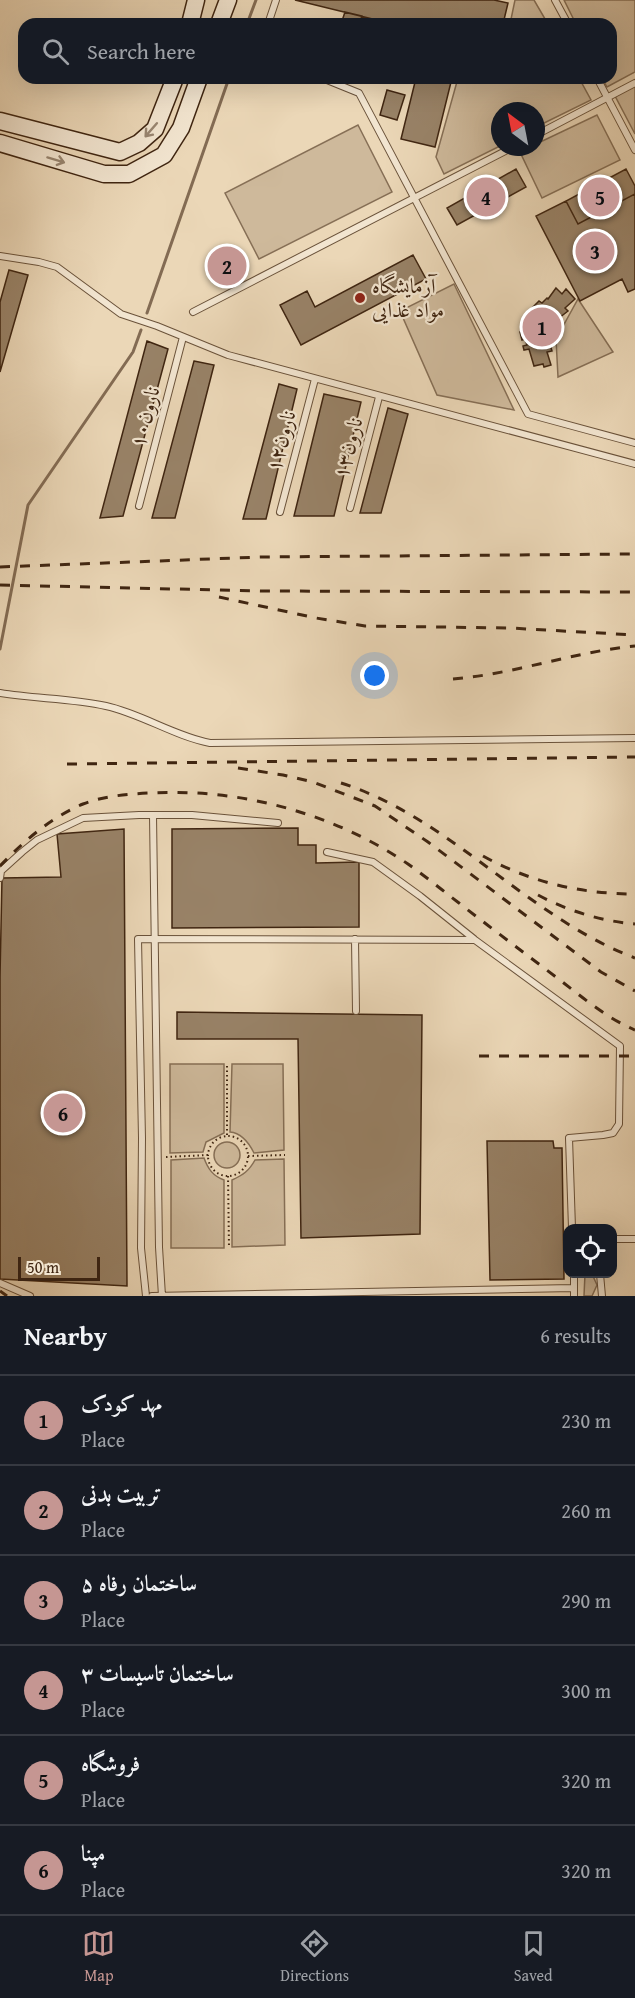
<!DOCTYPE html>
<meta charset="utf-8">
<style>
:root{--surface:#171b24;--page:#242831;--text:#f1f3f6;--muted:#9ea1a6;--line:#363941;--accent:#c59692}
body{margin:0;font-family:"Gentium Book Plus",Amiri,serif;background:var(--page);color:var(--text)}
.controls{position:absolute;right:18px;bottom:18px;display:grid;overflow:hidden;border-radius:12px;box-shadow:0 6px 24px #0002}
.controls button{width:54px;height:54px;display:grid;place-items:center;padding:0;border:0;border-bottom:2px solid var(--line);background:var(--surface);color:var(--text);font:30px sans-serif}
.compass{position:absolute;left:491px;top:102px;width:54px;height:54px;border-radius:50%;background:var(--surface);box-shadow:0 6px 24px #0002;rotate:328deg}
.scale{position:absolute;left:18px;bottom:15px;width:82px;box-sizing:border-box;padding-left:6px;border:3px solid #3f2511;border-top:0;font-size:16px;line-height:21px;white-space:nowrap;color:#3f2511;-webkit-text-stroke:4px #f2e5d0;paint-order:stroke}
.you{position:absolute;left:375px;top:676px;width:21px;height:21px;margin:-15px;border:4px solid #fff;border-radius:50%;background:#1a73e8;box-shadow:0 0 0 9px #1a73e833}
.badge{display:grid;place-items:center;width:39px;height:39px;border-radius:50%;background:var(--accent);color:#111;font-size:20px;font-weight:700}
.pin{position:absolute;translate:-50% -50%;border:3px solid #fff;box-shadow:0 2px 6px #0006}
.list{margin:0;padding:0;list-style:none}
h2{display:flex;justify-content:space-between;align-items:center;height:78px;margin:0;padding:0 24px;font-size:26px}
h2 small{font-size:20px;font-weight:400;color:var(--muted)}
.list li{display:grid;grid-template-columns:39px 1fr auto;gap:18px;align-items:center;box-sizing:border-box;height:90px;padding:0 24px;border-top:2px solid var(--line)}
.list b{display:block;font-size:22px;white-space:nowrap}
.list p{margin:0;font-size:20px;white-space:nowrap;color:var(--muted)}
.list em{font-size:20px;font-style:normal;color:var(--muted)}
.icon{flex:none;width:33px;height:33px;fill:none;stroke:currentColor;stroke-width:2;stroke-linecap:round;stroke-linejoin:round}
.map{position:relative;flex:none;width:635px;height:1296px;overflow:hidden}
.search{position:absolute;background:var(--surface);box-shadow:0 6px 24px #0002;left:18px;right:18px;top:18px;height:66px;display:flex;align-items:center;gap:15px;box-sizing:border-box;padding:0 21px;border-radius:18px;color:var(--muted);font-size:22px}
.sheet{height:618px;background:var(--surface)}
nav{display:flex;justify-content:space-around;align-items:center;box-sizing:border-box;height:84px;border-top:2px solid var(--line);background:var(--surface);font-size:16px;color:var(--muted)}
nav a{display:grid;justify-items:center;gap:3px}
nav .on{color:var(--accent)}
.map>svg:first-child{display:block}
.green{fill:#ceb99b;stroke:#866f56;stroke-width:1.5}
.lines{fill:none;stroke-linecap:round;stroke-linejoin:round}
.stream{stroke:#836b53;stroke-width:3}
.building{fill:#988267;stroke:#3f2511;stroke-width:1.5}
.lane-casing{stroke:#6a523a;stroke-width:8}
.secondary-casing{stroke:#3f2511;stroke-width:19}
.path{stroke:#3f2511;stroke-width:2;stroke-dasharray:1.5 3;stroke-linecap:butt}
.lane{stroke:#f2e5d0;stroke-width:6}
.secondary{stroke:#f2e5d0;stroke-width:16}
.rail{stroke:#3f2511;stroke-width:3;stroke-dasharray:10 10;stroke-linecap:butt}
.oneway{stroke:#988570}
.poi-dot{fill:#8f2418;stroke:#f2e5d0;stroke-width:2}
.labels{text-anchor:middle;stroke-width:4.5;stroke-linejoin:round;paint-order:stroke}
.poi-label{font-size:21px;fill:#3f2511;stroke:#f2e5d0;text-anchor:start}
.street-label{font-size:21px;fill:#3f2511;stroke:#f2e5d0}
</style>
<div class="map">
<svg width="635" height="1296" viewBox="0 0 635 1296">
<rect width="100%" height="100%" fill="#ebd7b7"/>
<filter id="stains"><feTurbulence type="fractalNoise" baseFrequency=".00333" numOctaves="4"/><feColorMatrix values="0 0 0 0 .2 0 0 0 0 .09 0 0 0 0 .02 0 0 0 .5 -.17"/></filter>
<radialGradient id="worn" r=".72"><stop offset=".6" stop-color="#630" stop-opacity="0"/><stop offset="1" stop-color="#630" stop-opacity=".3"/></radialGradient>
<!-- green -->
<path class="green" d="M515,0H534L548,24H510Z
M564,0H635V72L607,87L602,78H611V24H576Z
M458,78H579L591,100L536,127V111H500V146L444,174L436,157Z
M635,83V134L614,94Z
M597,115L620,160L542,198L520,152L530,147H536V144Z
M358,125L392,192L259,259L225,193Z
M454,284L514,410L437,395L400,311Z
M578,299L613,352L558,377L556,339Z
M170,1064H224V1133L206,1142L203,1152L170,1153Z
M232,1064H283L284,1150L254,1153C249,1143 242,1133 230,1132Z
M214 1155a13 13 0 1 1 26 0a13 13 0 1 1-26 0Z
M204,1158C208,1169 213,1176 224,1180V1248H171V1160Z
M284,1159L285,1245L232,1247V1180C243,1175 249,1171 255,1160Z
M585,1274H592L597,1285L592,1296H584Z"/>
<g class="lines">
<!-- stream -->
<path class="stream" d="M247,24L256,0
M147,313L229,78
M0,649L28,505L133,352L141,330"/>
</g>
<!-- building -->
<path class="building" d="M295,0H494L508,3L503,24H393Z
M345,12L362,16L359,24H341Z
M416,78H452L435,147L401,139Z
M387,90L405,95L397,120L380,115Z
M516,169L526,187L457,225L447,208Z
M626,169L635,186V194L578,224L566,201Z
M635,194V289L628,292L622,279L580,301L536,216L566,201L578,224Z
M231,253L240,268L223,278L214,263Z
M413,255L426,279L301,345L280,305L307,291L315,307Z
M9,270L28,275L0,372V302Z
M556,288L562,294L566,289L575,299L565,308L568,311L550,325L552,326L549,334H547L552,351L547,352L551,365L544,367L543,364L534,366L529,349L524,350L523,346L527,345L525,339L522,340L520,332L532,329L533,320L528,315L534,309L532,308L539,301L542,303L547,298L548,299Z
M147,341L168,349L123,516L100,518Z
M194,361L214,365L175,518H152Z
M279,384L297,389L266,519H243Z
M324,394L361,402L334,516H294Z
M388,408L408,414L381,513H360Z
M298,828V845H316V863L359,862V927L172,928V829Z
M124,829L127,1286L0,1279V977L2,878L61,877L57,834Z
M177,1012L422,1015L420,1234L301,1238L298,1039H177Z
M487,1141H553L554,1148H562L564,1279L490,1280Z"/>
<g class="lines">
<!-- lane casing -->
<g class="lane-casing">
<path id="lane" d="M555,0L568,24
M268,24L276,0
M322,78L359,93L528,414L635,443
M597,78L635,150
M536,135L635,83
M0,256L39,262L57,267L121,314L157,326L228,355L635,464
M193,312L513,147
M139,506L183,337
M350,508L379,397
M280,512L315,379
M0,693C35,699 71,698 106,706C142,714 174,736 210,743L635,738
M153,815L159,1247L162,1296
M327,852L373,862L420,896L474,939
M0,878L1,871L22,852L37,840L83,818L139,815H192L278,823
M355,939L356,1011
M612,1239H635
M574,1274V1296
M600,1274L602,1296
M0,1283L30,1296
M146,1296L141,1248L142,1138L138,939L475,940L620,1046L619,1124L613,1133L603,1135L569,1138L572,1228
M152,1296L573,1288"/>
</g>
<!-- secondary casing -->
<g class="secondary-casing">
<path id="secondary" d="M190,24L196,0
M219,24L228,0
M0,121L120,152L139,143L155,129L175,78
M0,143L104,174H129L164,155L181,128L199,78"/>
</g>
<!-- path -->
<path class="path" d="M227,1135V1065
M208 1156a20 20 0 1 1 40 0a20 20 0 1 1-40 0Z
M248,1156L285,1155
M166,1157L208,1155
M228,1176L229,1247"/>
<!-- lane -->
<use href="#lane" class="lane"/>
<!-- secondary -->
<use href="#secondary" class="secondary"/>
<!-- rail -->
<path class="rail" d="M0,567L262,557L635,554
M0,585L263,591L635,592
M219,597L316,618L365,626L510,628L635,635
M453,679C515,674 573,652 635,646
M67,764L635,757
M238,768L283,775L313,782L375,806L428,842L601,972L635,991
M341,783C451,818 527,917 635,958
M483,856C530,882 581,894 635,894
M0,866C24,841 50,818 83,804C104,796 127,794 150,793C240,788 333,813 408,864C425,876 442,890 459,903C491,928 523,952 556,977C581,996 606,1018 635,1030
M538,895C568,911 601,921 635,924
M479,1056H635
M0,1291L7,1296"/>
</g>
<!-- one-way arrows -->
<defs><path id="oneway-shaft" d="M-6 0H5M1.5-3L5.5 0L1.5 3" fill="none" stroke-width="1.6" stroke-linecap="round" stroke-linejoin="round" transform="scale(1.5)"/></defs>
<g class="oneway">
<use href="#oneway-shaft" transform="translate(151 130) rotate(131)"/>
<use href="#oneway-shaft" transform="translate(56 160) rotate(17)"/>
</g>
<!-- markers -->
<circle class="poi-dot" cx="360" cy="298" r="6"/>
<g class="labels">
<!-- poi labels -->
<g class="poi-label">
<text x="372" y="293">آزمایشگاه<tspan x="372" dy="24">مواد غذایی</tspan></text>
</g>
<!-- street labels -->
<g class="street-label">
<text transform="translate(145 417) rotate(-75)" y="7">نارون۱۰</text>
<text transform="translate(281 441) rotate(-75)" y="7">نارون۱۲</text>
<text transform="translate(348 448) rotate(-75)" y="7">نارون۱۳</text>
</g>
</g>
<rect width="100%" height="100%" filter="url(#stains)"/>
<rect width="100%" height="100%" fill="url(#worn)"/>
</svg>
<div class="controls">
<button><svg class="icon" aria-label="locate" viewBox="0 0 24 24"><circle cx="12" cy="12" r="6"/><path d="M12 2v4M12 18v4M2 12h4M18 12h4"/></svg></button>
</div>
<svg class="compass" viewBox="-18 -18 36 36"><path d="M0-13l5 13h-10z" fill="#e53935"/><path d="M0 13l5-13h-10z" fill="#9ea1a6"/></svg>
<div class="scale">50 m</div>
<div class="you"></div>
<div class="pin badge" style="left:542px;top:327px">1</div>
<div class="pin badge" style="left:227px;top:266px">2</div>
<div class="pin badge" style="left:595px;top:251px">3</div>
<div class="pin badge" style="left:486px;top:197px">4</div>
<div class="pin badge" style="left:600px;top:197px">5</div>
<div class="pin badge" style="left:63px;top:1113px">6</div>
<div class="search"><svg class="icon" aria-label="search" viewBox="0 0 24 24"><circle cx="10" cy="10" r="6"/><path d="M15 15l6 6"/></svg>Search here</div>
</div>
<section class="sheet">
<h2>Nearby<small>6 results</small></h2>
<ul class="list">
<li><span class="badge">1</span><div><b>مهد کودک</b><p>Place</p></div><em>230 m</em></li>
<li><span class="badge">2</span><div><b>تربیت بدنی</b><p>Place</p></div><em>260 m</em></li>
<li><span class="badge">3</span><div><b>۵ ساختمان رفاه</b><p>Place</p></div><em>290 m</em></li>
<li><span class="badge">4</span><div><b>۳ ساختمان تاسیسات</b><p>Place</p></div><em>300 m</em></li>
<li><span class="badge">5</span><div><b>فروشگاه</b><p>Place</p></div><em>320 m</em></li>
<li><span class="badge">6</span><div><b>مپنا</b><p>Place</p></div><em>320 m</em></li>
</ul>
</section>
<nav>
<a class="on"><svg class="icon" aria-label="map" viewBox="0 0 24 24"><path d="M3 6l6-2 6 2 6-2v14l-6 2-6-2-6 2zM9 4v14M15 6v14"/></svg>Map</a>
<a><svg class="icon" aria-label="directions" viewBox="0 0 24 24"><path d="M12 3l9 9-9 9-9-9zM9 14v-3h6M13 9l2 2-2 2"/></svg>Directions</a>
<a><svg class="icon" aria-label="saved" viewBox="0 0 24 24"><path d="M7 4h10v16l-5-4-5 4z"/></svg>Saved</a>
</nav>
